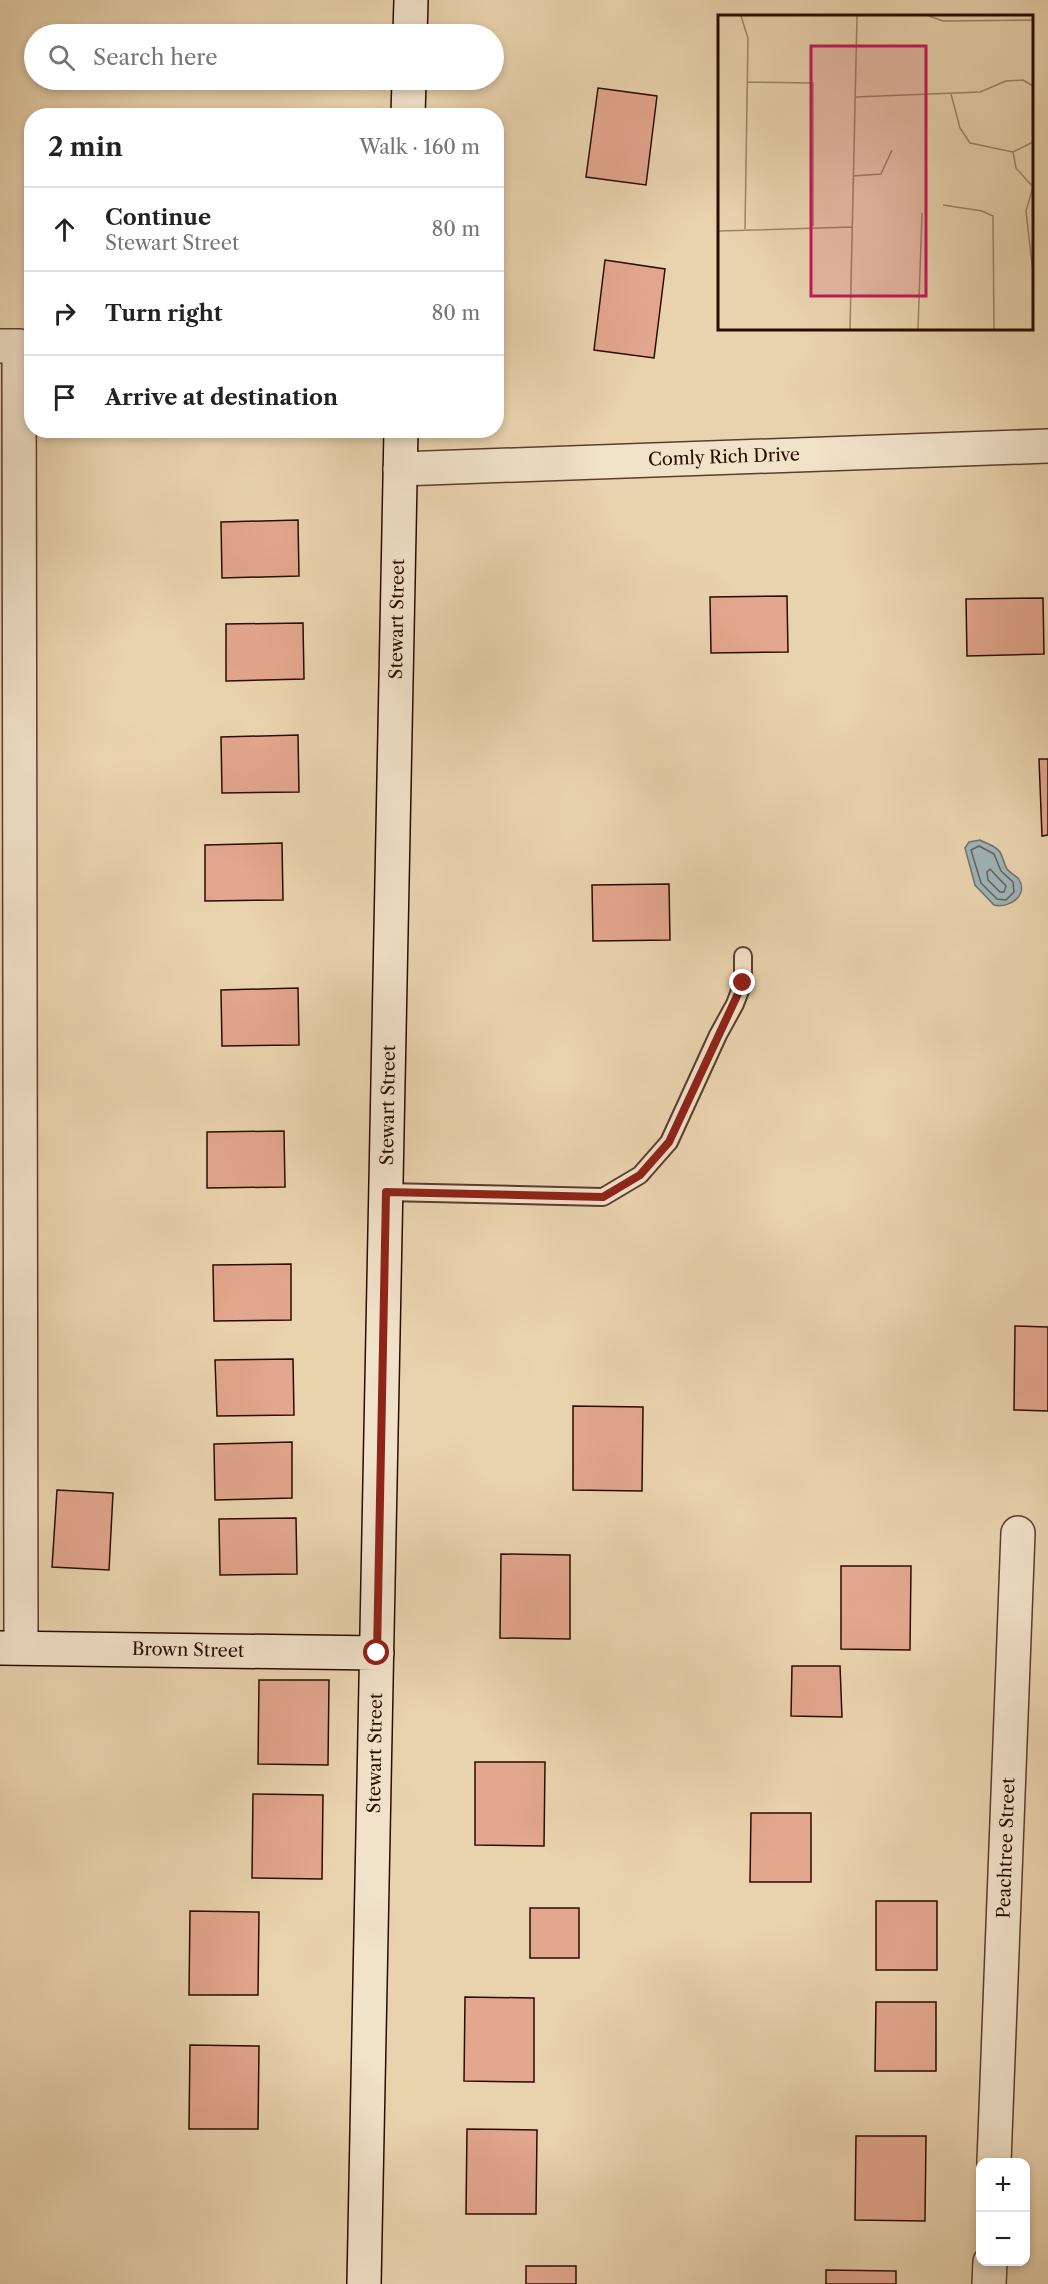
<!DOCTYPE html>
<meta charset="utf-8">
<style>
:root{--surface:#fff;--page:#f6f6f6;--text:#222;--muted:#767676;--line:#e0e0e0}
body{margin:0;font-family:"Libre Caslon Text",serif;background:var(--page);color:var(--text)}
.controls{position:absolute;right:18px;bottom:18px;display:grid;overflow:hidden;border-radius:12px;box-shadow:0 3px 9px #0003}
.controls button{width:54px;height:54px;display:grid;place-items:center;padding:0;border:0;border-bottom:2px solid var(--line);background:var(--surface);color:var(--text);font:30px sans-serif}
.stop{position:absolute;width:18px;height:18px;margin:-14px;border:4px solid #8f2418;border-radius:50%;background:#fff}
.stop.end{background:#8f2418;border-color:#fff;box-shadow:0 2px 6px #0008}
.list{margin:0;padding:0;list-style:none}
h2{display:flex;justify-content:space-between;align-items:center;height:78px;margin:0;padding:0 24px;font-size:26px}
h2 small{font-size:20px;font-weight:400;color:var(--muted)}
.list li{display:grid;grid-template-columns:39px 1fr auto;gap:18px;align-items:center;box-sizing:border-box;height:84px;padding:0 24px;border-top:2px solid var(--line)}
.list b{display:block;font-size:22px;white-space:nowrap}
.list p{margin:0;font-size:20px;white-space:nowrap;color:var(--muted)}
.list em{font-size:20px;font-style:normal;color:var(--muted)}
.icon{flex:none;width:33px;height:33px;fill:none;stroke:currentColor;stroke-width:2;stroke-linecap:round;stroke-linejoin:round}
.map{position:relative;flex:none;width:1048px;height:2284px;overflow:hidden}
.search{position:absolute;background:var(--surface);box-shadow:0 3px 9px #0003;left:24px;top:24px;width:480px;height:66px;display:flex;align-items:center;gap:15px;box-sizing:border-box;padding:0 21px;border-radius:33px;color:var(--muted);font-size:22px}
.panel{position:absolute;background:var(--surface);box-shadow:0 3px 9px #0003;left:24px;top:108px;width:480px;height:330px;border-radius:24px}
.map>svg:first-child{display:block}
.water{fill:#9eb4b7;stroke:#70716f;stroke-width:1.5}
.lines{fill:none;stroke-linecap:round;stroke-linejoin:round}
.shore{stroke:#64605c;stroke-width:1.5}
.building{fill:#e3a68e;stroke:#2a0c02;stroke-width:1.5}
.lane-casing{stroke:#5a3e2d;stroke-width:20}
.street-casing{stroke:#5a3e2d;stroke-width:36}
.secondary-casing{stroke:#2a0c02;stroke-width:36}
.lane{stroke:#f1e2ca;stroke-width:16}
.street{stroke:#f1e2ca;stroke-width:33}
.secondary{stroke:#f1e2ca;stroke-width:33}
.route{stroke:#8f2418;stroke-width:8}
.labels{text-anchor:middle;stroke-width:4.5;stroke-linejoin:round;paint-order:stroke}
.street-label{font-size:18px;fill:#2a0c02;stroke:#f1e2ca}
.inset-road{fill:none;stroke:#9d8369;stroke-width:1.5}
.view{fill:#c2185b;fill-opacity:0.15;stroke:#c2185b;stroke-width:3}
.inset-edge{fill:none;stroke:#2a0c02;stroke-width:3}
</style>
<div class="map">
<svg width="1048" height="2284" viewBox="0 0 1048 2284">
<rect width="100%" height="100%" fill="#e9d3ae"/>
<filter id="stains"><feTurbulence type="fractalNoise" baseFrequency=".00333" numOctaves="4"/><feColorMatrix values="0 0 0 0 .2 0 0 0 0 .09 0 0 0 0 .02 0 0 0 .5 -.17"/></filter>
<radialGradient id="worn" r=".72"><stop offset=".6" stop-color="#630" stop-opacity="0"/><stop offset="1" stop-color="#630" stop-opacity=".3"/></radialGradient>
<!-- water -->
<path class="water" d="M980,840C987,844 995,845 1000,852C1003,857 1004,864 1007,869C1010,873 1015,875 1018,878C1030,895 1009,909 994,905L975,885L965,848L969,842Z"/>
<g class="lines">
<!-- shore -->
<path class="shore" d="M979,846L994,854L1001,871L1013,882L1014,892L1006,900L997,899L981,883L971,850Z
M990,869L1006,886L1004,892H1000L988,880L987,872Z"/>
</g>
<!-- building -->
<path class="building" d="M598,88L657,96L646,185L586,177Z
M605,260L665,269L654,358L594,350Z
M298,520L299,576L222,578L221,522Z
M787,596L788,652L711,653L710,597Z
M1043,598L1044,654L967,656L966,599Z
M303,623L304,679L226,681V624Z
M298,735L299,792L222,793L221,737Z
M1039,759H1048V835L1042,836Z
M282,843L283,900L205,901V845Z
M669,884L670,940L593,941L592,885Z
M298,988L299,1045L222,1046L221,990Z
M284,1131L285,1187L207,1188V1132Z
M291,1264V1320L214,1321L213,1265Z
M1015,1326L1048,1327V1411L1014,1410Z
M293,1359L294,1415L217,1416L215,1360Z
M573,1406L643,1407L642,1491L573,1490Z
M292,1442V1498L215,1500L214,1444Z
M57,1490L113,1493L109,1570L52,1567Z
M296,1518L297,1574L220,1575L219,1519Z
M501,1554L570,1555V1639L500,1638Z
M841,1566H911L910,1650L841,1649Z
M792,1666H840L842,1717L791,1716Z
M259,1680H329L328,1765L258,1764Z
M475,1762H545L544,1846L475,1845Z
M253,1794L323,1795L322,1879L252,1878Z
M751,1813H811V1882H750Z
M876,1901H937V1970H876Z
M530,1908H579V1958H530Z
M190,1911L259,1912L258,1995H189Z
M465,1997L534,1998V2082L464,2081Z
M876,2002H936V2071H875Z
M190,2045L259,2046L258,2129H189Z
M467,2129L537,2130L536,2214H466Z
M856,2136H926L925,2221L855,2220Z
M526,2266H576V2284H526Z
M826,2270L896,2271V2284H826Z"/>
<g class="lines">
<!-- lane casing -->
<g class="lane-casing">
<path id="lane" d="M386,1192L603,1197L640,1175L669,1142L718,1035L735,1004L743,983V956"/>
</g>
<!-- street casing -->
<g class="street-casing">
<path id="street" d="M0,346H19L21,1647
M400,469L1048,446
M994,2162L1018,1533
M989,2284L990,2262"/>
</g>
<!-- secondary casing -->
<g class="secondary-casing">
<path id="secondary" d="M410,34L411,0
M408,116L409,80
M0,1648L377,1653
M364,2284L401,430"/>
</g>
<!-- lane -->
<use href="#lane" class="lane"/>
<!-- street -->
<use href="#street" class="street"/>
<!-- secondary -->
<use href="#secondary" class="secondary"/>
</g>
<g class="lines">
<!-- route -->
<path class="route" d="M377,1653L386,1192L603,1197L640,1175L669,1142L743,983"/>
</g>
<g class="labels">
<!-- street labels -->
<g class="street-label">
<text transform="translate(724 457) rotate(-2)" y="6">Comly Rich Drive</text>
<text transform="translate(397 619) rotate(-89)" y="6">Stewart Street</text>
<text transform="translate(388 1105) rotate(-89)" y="6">Stewart Street</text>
<text transform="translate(188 1650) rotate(1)" y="6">Brown Street</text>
<text transform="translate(375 1753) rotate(-89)" y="6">Stewart Street</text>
<text transform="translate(1006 1848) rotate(-88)" y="6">Peachtree Street</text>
</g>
</g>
<!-- overview -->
<g transform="translate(718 15)">
<rect width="315" height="315" fill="#e9d3ae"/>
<path class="inset-road" d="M23,1L30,23L27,214M211,1L225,6L315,5M30,67L95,68V211M233,79L242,113L252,128L295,137L315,127M137,82L262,77L288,66L305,65L315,71M295,137L298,153L315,172M135,161L163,159L174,135M315,172L308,196L315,258M225,190L264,196L275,201L276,314M0,216L134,212M132,314L139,1M200,314L204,198"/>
<path class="view" d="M93,31H208V281H93Z"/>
<rect width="315" height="315" class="inset-edge"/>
</g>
<rect width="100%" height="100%" filter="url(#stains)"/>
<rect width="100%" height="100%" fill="url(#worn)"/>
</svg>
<div class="controls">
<button>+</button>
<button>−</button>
</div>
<div class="stop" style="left:377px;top:1653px"></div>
<div class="stop end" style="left:743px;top:983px"></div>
<div class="search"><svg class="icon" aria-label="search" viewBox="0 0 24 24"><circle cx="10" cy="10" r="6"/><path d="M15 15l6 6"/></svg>Search here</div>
<section class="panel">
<h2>2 min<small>Walk · 160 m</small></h2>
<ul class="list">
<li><svg class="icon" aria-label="ahead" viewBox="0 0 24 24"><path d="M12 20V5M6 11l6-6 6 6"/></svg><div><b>Continue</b><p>Stewart Street</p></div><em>80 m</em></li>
<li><svg class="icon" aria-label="right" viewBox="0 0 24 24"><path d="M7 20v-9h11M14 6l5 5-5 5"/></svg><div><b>Turn right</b></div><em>80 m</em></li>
<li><svg class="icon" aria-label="arrive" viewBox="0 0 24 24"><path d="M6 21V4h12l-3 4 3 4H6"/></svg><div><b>Arrive at destination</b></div></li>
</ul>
</section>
</div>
